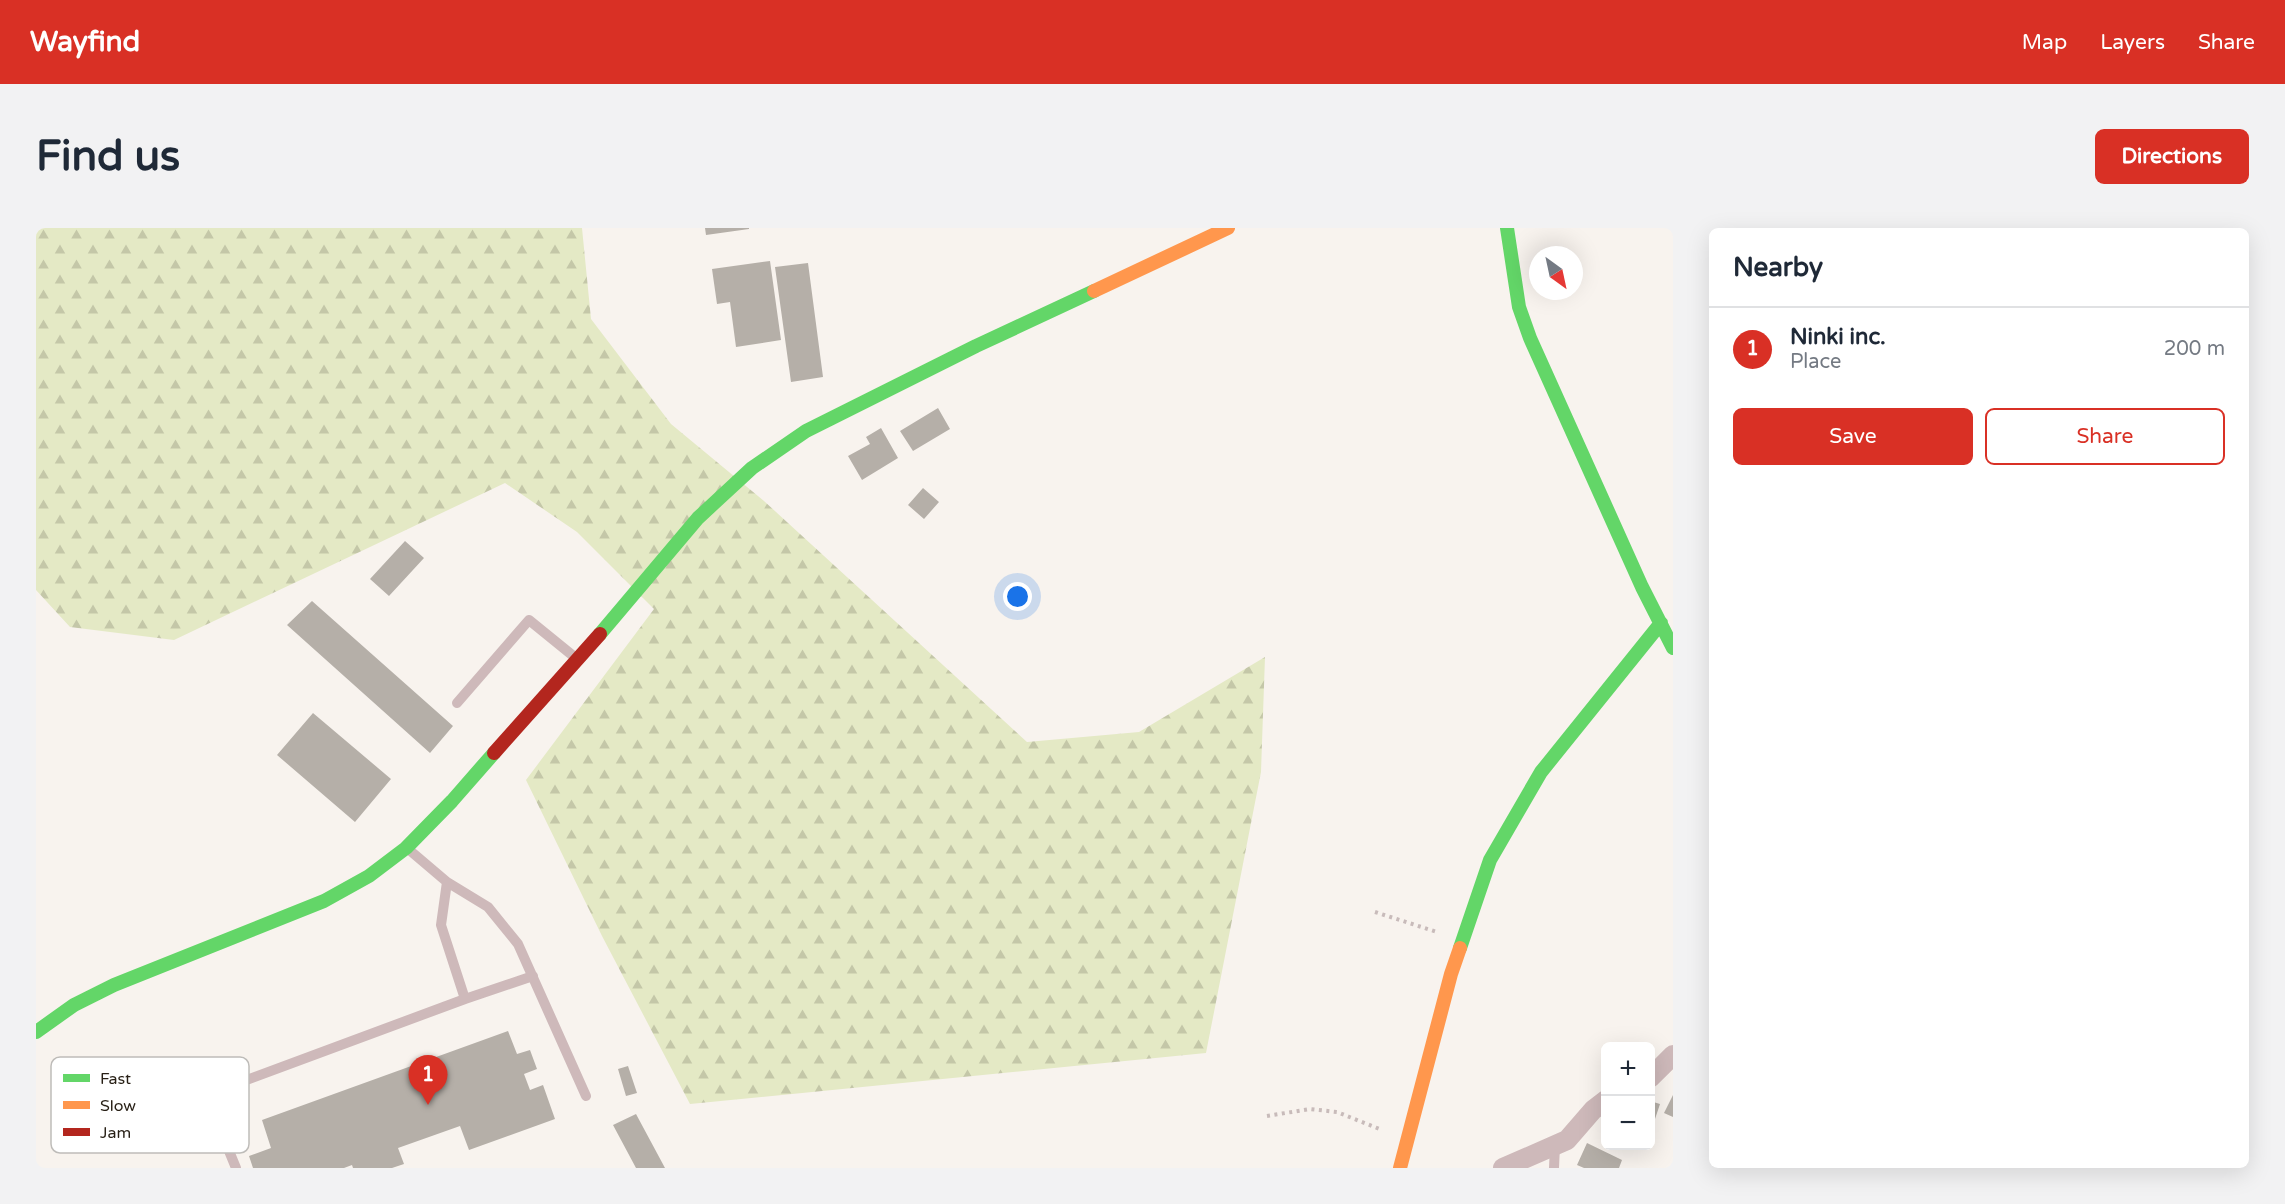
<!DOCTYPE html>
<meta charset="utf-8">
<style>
:root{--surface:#fff;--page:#f2f2f3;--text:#1f2937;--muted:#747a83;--line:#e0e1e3;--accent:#d93025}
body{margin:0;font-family:"Varela Round",sans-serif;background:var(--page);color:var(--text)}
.controls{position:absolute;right:18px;bottom:18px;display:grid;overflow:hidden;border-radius:9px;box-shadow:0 6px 24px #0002}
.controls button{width:54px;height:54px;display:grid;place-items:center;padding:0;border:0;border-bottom:2px solid var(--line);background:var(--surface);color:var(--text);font:30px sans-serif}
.compass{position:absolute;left:1493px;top:18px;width:54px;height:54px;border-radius:50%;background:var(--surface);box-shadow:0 6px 24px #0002;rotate:147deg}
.you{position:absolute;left:982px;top:369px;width:21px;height:21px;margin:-15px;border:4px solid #fff;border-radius:50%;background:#1a73e8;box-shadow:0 0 0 9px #1a73e833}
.badge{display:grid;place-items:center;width:39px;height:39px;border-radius:50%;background:var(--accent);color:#fff;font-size:20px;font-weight:700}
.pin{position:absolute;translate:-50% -50px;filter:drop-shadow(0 2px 3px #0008)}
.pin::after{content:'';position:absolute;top:32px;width:21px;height:18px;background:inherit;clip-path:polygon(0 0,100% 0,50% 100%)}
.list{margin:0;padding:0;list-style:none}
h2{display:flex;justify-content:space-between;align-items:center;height:78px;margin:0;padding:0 24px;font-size:26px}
h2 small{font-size:20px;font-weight:400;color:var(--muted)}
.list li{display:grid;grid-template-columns:39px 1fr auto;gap:18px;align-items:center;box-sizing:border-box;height:84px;padding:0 24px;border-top:2px solid var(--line)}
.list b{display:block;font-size:22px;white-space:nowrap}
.list p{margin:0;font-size:20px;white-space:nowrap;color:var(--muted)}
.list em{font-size:20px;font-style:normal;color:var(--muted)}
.actions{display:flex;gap:12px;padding:18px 24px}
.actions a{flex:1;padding:14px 0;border:2px solid var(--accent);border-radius:9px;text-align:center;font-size:21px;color:var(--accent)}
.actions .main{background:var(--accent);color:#fff}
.map{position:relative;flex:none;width:1637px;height:940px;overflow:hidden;border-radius:9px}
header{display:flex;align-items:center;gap:36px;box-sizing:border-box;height:84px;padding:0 30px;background:var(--accent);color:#fff}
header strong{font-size:28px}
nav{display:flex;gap:33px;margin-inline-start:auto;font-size:21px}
.intro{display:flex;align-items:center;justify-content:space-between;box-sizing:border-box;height:144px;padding:0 36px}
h1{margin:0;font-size:42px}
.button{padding:15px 27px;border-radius:9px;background:var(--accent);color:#fff;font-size:21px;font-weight:700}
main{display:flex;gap:36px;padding:0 36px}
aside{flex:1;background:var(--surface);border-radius:9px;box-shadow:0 6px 24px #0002}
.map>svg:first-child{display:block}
.forest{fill:url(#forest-firs)}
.building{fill:#b5afa8}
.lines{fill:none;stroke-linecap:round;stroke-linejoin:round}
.path{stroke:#c8bbba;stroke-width:4;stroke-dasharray:3 4.5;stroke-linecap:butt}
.lane{stroke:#ceb9ba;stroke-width:10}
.street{stroke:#ceb9ba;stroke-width:20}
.fast{stroke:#63d668;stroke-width:14}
.slow{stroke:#ff974d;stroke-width:14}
.jam{stroke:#b3261e;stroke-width:14}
.key{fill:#fff;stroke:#bebcb9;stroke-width:1.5}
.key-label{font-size:16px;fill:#271f15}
</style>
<header>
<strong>Wayfind</strong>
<nav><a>Map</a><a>Layers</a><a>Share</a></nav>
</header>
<div class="intro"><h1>Find us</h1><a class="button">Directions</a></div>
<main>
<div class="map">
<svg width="1637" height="940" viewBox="0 0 1637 940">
<defs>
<pattern id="forest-firs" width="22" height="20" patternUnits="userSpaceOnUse" patternTransform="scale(1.5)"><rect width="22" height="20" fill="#e4e9c5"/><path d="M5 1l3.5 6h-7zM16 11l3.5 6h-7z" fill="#c4c7a8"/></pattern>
</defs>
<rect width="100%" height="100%" fill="#f8f3ee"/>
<!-- forest -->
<path class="forest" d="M0,0H546L555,91L635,196L728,273L991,514L1103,504L1229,429L1225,544L1170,825L654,876L566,708L490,552L618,381L541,304L469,255L138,412L34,399L0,362Z"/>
<!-- building -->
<path class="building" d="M669,0H713V1L670,7Z
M734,33L745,112L700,119L694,74L681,76L676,41Z
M772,35L787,149L755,154L739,39Z
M902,180L914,201L877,223L864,203Z
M845,200L862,230L826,252L812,228L834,216L830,209Z
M887,260L903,274L888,291L872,277Z
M369,313L388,330L353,368L334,351Z
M276,373L417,498L394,525L251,397Z
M277,485L355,551L319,594L241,527Z
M472,803L481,826L494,822L501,841L488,846L494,862L507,857L519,891L433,922L424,898L362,920L368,936L356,940H317L316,937L308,940H217L213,928L235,920L226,892Z
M592,838L601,865L590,868L582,841Z
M1637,867V889L1628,885Z
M1614,873L1624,876L1615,903H1614Z
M600,886L629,940H600L577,897Z
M1551,915L1586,932L1583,940H1548L1541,937Z"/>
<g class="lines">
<!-- path -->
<path class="path" d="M1339,684L1401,704
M1231,888L1274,881L1301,884L1346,902"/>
<!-- lane -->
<path class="lane" d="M421,475L493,392L541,431
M371,620L411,654L452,679L482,716L550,868
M411,654L405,697L429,771
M200,940L170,867L429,771L497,748
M1518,940L1519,917"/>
<!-- street -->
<path class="street" d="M1614,850L1637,827
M1467,940L1531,912L1557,882L1570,872"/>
<!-- fast -->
<path class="fast" d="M1471,0L1483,79L1494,110L1606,359L1637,420
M564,406L662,290L716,240L770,203L940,118L1058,63
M1424,720L1454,632L1505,544L1625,395
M0,804L38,777L78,757L288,673L333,648L370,620L416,573L458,525"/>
<!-- slow -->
<path class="slow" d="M1058,63L1192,0
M1364,940L1415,746L1424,720"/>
<!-- jam -->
<path class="jam" d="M458,525L564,406"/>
</g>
<!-- legend -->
<rect x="15" y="829" width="198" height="96" rx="9" class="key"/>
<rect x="27" y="846" width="27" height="8" fill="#63d668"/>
<rect x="27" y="873" width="27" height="8" fill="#ff974d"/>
<rect x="27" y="900" width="27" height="8" fill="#b3261e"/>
<g class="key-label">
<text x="64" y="856">Fast</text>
<text x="64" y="883">Slow</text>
<text x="64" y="910">Jam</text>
</g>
</svg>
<div class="controls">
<button>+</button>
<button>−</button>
</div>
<svg class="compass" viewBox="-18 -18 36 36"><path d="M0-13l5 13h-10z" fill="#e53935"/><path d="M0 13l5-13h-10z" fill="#747a83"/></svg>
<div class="you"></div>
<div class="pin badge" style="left:392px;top:877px">1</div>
</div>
<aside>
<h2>Nearby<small></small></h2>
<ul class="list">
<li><span class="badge">1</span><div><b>Ninki inc.</b><p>Place</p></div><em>200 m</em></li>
</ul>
<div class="actions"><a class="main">Save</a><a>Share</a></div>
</aside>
</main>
